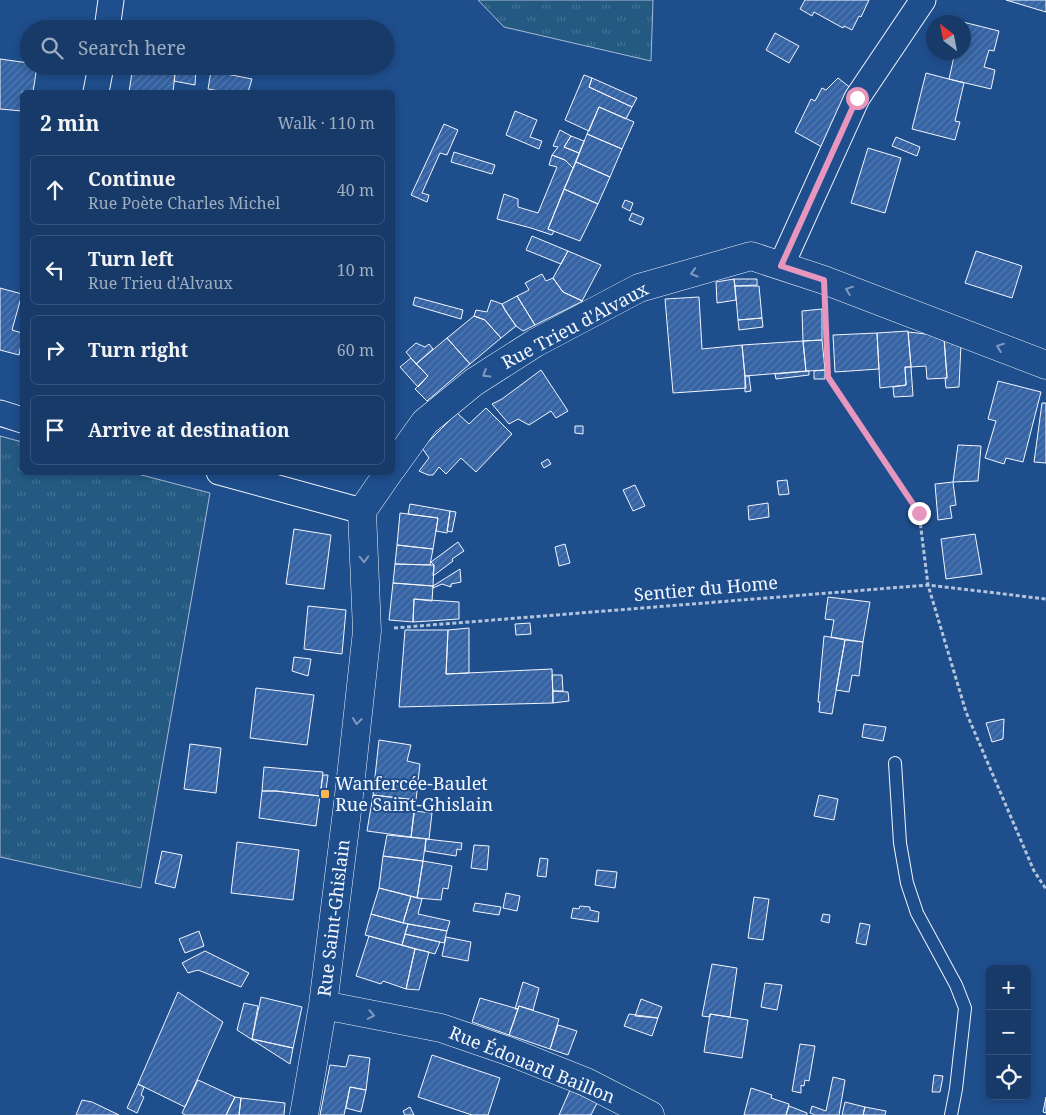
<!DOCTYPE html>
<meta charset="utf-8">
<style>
:root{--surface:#173a69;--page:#20416f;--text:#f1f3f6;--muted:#9eadc0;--line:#36547d}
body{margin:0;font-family:"Noto Serif",serif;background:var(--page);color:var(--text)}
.controls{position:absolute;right:15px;bottom:15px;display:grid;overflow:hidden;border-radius:8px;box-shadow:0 2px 8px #0003}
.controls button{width:45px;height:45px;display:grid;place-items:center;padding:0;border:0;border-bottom:1px solid var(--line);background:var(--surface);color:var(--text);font:25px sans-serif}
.compass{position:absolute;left:926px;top:15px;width:45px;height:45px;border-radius:50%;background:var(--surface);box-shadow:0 2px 8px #0003;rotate:328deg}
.stop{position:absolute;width:15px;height:15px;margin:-11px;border:4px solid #e797bd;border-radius:50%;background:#fff}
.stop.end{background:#e797bd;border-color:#fff;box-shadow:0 1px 5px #0008}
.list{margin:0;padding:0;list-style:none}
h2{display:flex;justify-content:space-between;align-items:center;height:65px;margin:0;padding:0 20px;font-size:21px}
h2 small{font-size:16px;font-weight:400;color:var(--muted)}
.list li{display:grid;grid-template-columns:32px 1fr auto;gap:15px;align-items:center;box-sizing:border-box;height:70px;margin:0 10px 10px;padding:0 10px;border:1px solid var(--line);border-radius:8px}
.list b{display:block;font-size:19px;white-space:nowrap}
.list p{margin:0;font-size:16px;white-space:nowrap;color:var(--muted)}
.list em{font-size:16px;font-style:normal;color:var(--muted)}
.icon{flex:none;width:28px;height:28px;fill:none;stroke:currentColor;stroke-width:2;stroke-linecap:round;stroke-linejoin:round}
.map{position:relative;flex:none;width:1046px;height:1115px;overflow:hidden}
.search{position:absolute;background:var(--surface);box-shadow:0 2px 8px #0003;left:20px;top:20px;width:375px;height:55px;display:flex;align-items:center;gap:12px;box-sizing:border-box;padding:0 18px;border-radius:28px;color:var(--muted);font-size:19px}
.panel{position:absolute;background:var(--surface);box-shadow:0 2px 8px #0003;left:20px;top:90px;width:375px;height:385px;border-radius:8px}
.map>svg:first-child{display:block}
.grass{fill:url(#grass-tufts);stroke:#a8bbd7}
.building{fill:url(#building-hatch);stroke:#f2f6ff}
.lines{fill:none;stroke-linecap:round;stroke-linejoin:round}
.service-casing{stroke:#f2f6ff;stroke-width:14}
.minor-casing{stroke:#f2f6ff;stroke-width:27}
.secondary-casing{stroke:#f2f6ff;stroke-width:29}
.path{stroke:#b3c4dc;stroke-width:3;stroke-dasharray:4 2.5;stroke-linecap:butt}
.service{stroke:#1f4e8c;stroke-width:12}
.minor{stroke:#1f4e8c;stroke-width:25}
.secondary{stroke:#1f4e8c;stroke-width:28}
.oneway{stroke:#7e9ac0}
.route{stroke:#e797bd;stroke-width:6}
.poi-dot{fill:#ffb74d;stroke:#1f4e8c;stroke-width:2}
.labels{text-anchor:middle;stroke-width:4;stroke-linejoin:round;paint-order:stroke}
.street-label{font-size:18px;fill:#f2f6ff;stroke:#1f4e8c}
.poi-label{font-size:18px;fill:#f2f6ff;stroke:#1f4e8c;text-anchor:start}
</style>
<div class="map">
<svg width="1046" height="1115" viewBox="0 0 1046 1115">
<defs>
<pattern id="grass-tufts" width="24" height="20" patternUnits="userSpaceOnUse" patternTransform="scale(1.25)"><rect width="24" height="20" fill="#245a82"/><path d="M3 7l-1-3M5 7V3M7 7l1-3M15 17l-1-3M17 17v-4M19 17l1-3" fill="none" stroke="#447295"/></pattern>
<pattern id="building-hatch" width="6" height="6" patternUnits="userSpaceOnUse" patternTransform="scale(1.25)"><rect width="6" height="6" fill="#3563a3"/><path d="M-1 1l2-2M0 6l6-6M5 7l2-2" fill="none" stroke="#537ab1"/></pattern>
</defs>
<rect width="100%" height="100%" fill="#1f4e8c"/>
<!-- grass -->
<path class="grass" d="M478,0H653L651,61L504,27Z
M0,436L22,442V472L134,473L210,493L141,888L0,857Z"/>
<!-- building -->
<path class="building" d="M805,0H869L861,17L859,16L852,30L844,26L843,28L814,12L812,16L800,9Z
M1006,0H1046V12Z
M963,22L999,31L994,51L989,50L984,67L995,70L991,89L949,79L955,52H964Z
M775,33L799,46L789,63L766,50Z
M0,59L29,63V66H37L33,92H22V111L0,109Z
M133,66H176L173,92H129Z
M176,66L196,69L195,85L174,81Z
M211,71L252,79L248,92H226L208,89Z
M926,73L964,83L955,121L960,122L955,140L912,129Z
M584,75L592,78L589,87L632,107L626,119L599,107L589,131L565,120Z
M592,78L637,98L632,107L589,87Z
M838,78L852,89L822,147L795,132L811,99L815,101L822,88L826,90Z
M599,107L634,122L622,149L587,134Z
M515,111L537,120L530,137L542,141L539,149L506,135Z
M444,124L458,130L447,155L440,153L422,193L429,195L427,202L411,195Z
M560,130L571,136L564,147L579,153L573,168L565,160L552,155L558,147L553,146Z
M587,134L622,149L610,177L576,162Z
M571,136L584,141L579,153L564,147Z
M896,137L920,147L917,156L892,146Z
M868,148L901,158L885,213L851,203Z
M454,152L495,165L492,174L451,162Z
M552,155L565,160L573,168L548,229L554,231L552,235L531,228L497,219L504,194L518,199V207L538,213L557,167L549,165Z
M576,162L610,177L598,204L564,189Z
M564,189L598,204L580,241L548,229Z
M625,200L633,203L630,211L622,207Z
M632,213L644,218L641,225L629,220Z
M532,236L568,251L561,264L526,250Z
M568,251L601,265L582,301L563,292L553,278Z
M976,251L1022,266L1012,298L965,283Z
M542,274L546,281L553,278L563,292L583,301L535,325L517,296L529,290L525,283Z
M734,279H757V285L735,286Z
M734,279L736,300L717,303L716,282Z
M735,286H759L762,318L738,320Z
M0,288L22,294L12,330L22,333V340L19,355L0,350Z
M517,296L535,325L523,331L516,326L505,310L502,304Z
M415,297L463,310L461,319L413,305Z
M699,297L702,349L742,345L746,388L673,393L665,299Z
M491,300L502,304L505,310L516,326L501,338L485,320L474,316L476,310L487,312Z
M822,309V340L803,341L802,311Z
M474,316L485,320L501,338L470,364L447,338Z
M762,318L763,327L739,330L738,320Z
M908,331L911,367H905L906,385L880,388L877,333Z
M908,332L926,334L944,338L947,378L927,379L926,366L911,367Z
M877,333L879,369L835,372L833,335Z
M447,338L470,364L427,401L415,389L428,376L416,364Z
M944,338L961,344L959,387L946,388L945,378H947Z
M822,340L825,370L806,371L803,341Z
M803,341L806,371L745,376L742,345Z
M416,343L425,347L429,344L433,349L416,364L406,352Z
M411,358L428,376L418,387L400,367Z
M905,367H911L913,396L894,397L893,387L906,385Z
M541,370L568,411L556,418L551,411L529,425L518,419L509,424L492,404L502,399Z
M825,370V379H814V371Z
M809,371V375L776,379L775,374Z
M745,376H749L751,391L745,392Z
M998,381L1041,392L1023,462L1006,458L1004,464L985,458L996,421L988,419Z
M1042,403H1046V463L1034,462Z
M486,408L512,434L476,472L461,458L446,474L439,467L433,475H428L419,471L429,458L422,448L457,413L469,424Z
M575,426H583V434L575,433Z
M958,445L981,446L978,481L953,482Z
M548,459L551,464L544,468L541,463Z
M787,480L789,494L779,495L777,481Z
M953,482L956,505L950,506L952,518L938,520L935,484Z
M635,485L645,506L633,511L623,490Z
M768,503L769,517L749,520L748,506Z
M410,504L450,511L447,533L436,531L438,518L408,514Z
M450,511L456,512L452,532L447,531Z
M400,513L438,518L433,549L397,545Z
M294,529L331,535L324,589L286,584Z
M975,534L982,574L946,579L941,539Z
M458,542L464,551L452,559L453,561L433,576L434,565L431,562Z
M565,544L570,563L559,566L555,547Z
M397,545L433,549L430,565L395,564Z
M395,564L434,565L433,586L393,583Z
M460,569L461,582L451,584V587L442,584L433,588V586Z
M393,583L433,586L432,601L414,599L413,622L389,620Z
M828,597L870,602L863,642L831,637L834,620L825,619Z
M414,599L459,602V619L413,622Z
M308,606L346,610L342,654L304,649Z
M530,623L531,634L516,635L515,624Z
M469,628V673L446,674L448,630Z
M405,630H448L446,674L552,669L553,703L399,707Z
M824,636L845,640L832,714L819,712L820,702H818Z
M845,640L863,642L859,676L852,675L849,692L836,690Z
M294,657L311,659L308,676L292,671Z
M552,675H562L563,691H553Z
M256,688L314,695L307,745L250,738Z
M553,691L568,692L569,701L553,703Z
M1004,719L1003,739L992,742L986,723Z
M864,724L886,727L883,741L862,737Z
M379,740L411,745L407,761L420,764L416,800L373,795Z
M190,744L221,748L216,793L184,789Z
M264,767L323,772L320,796L276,791H262Z
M323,775H328L325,797L320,796Z
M262,791H276L320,796L316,826L259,818Z
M373,795L416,800L411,837L367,831Z
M819,795L838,799L834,820L814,816Z
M414,811L432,813L429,839L411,837Z
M387,835L426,839L423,861L383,856Z
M426,839L462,843L461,850L457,849L456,856L425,851Z
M237,842L299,850L293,900L231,893Z
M474,845L489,846L487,870L471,868Z
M162,851L182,855L175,888L155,883Z
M383,856L423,861L417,898L379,888Z
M540,858L548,859L546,877L537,876Z
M423,861L452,866L448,889L443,888L441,900L417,898Z
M597,870L617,872L615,888L595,885Z
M379,888L411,896L403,923L371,914Z
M506,893L520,896L517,911L503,908Z
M411,896L422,899L418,914L450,921L447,931L403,923Z
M754,897L769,899L763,940L748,938Z
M475,903L501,907L499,915L473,911Z
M580,906L590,907V910L599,912L598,922L571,918L573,908L579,909Z
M371,914L408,924L402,945L365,935Z
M823,914L830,915L829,923L821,921Z
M860,923L870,925L866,945L856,943Z
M408,924L447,931L444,943L405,934Z
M199,931L204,946L185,953L179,939Z
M405,934L440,942L435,954L402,945Z
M369,936L415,949L406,989L383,981L381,984L356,976Z
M446,937L471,942L468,961L442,956Z
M415,949L429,952L419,990L406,989Z
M205,951L249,973L241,987L198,970L188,973L182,963Z
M712,964L737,968L730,1017L710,1014V1017L702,1016Z
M523,982L539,988L533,1010L519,1006L518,1009H515Z
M765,983L782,985L777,1010L761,1007Z
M178,992L223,1022L185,1107L138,1084Z
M261,997L302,1007L293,1048L252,1039Z
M480,998L518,1009L509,1035L472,1022Z
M641,999L662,1007L658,1018L635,1016Z
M244,1003L258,1006L252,1039L293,1048L290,1064L237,1030Z
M519,1006L559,1019L550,1049L509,1035Z
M629,1014L658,1018L652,1036L624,1026Z
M710,1014L748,1020L742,1058L704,1052Z
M558,1025L577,1031L568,1055L550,1049Z
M800,1044L815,1046L809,1081L805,1080L804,1086L801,1085V1093L792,1091Z
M349,1055L370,1058L366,1090L350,1087L344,1115H320L330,1065L346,1067Z
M432,1055L500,1078L488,1115H472L418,1097Z
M934,1075L943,1076L940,1092H932Z
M833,1077L845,1080L839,1115H815L810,1113L812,1106L826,1111Z
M198,1080L235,1097L226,1115H185L182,1113Z
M138,1084L144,1087L141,1095L144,1097L137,1113L127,1108Z
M350,1087L366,1090L361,1112L346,1108Z
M751,1088L772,1095L771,1098L789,1104L786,1115H744Z
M570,1090L597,1103L591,1115H559Z
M235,1097L241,1098L239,1115H226Z
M1046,1097V1113L1043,1112Z
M241,1098L285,1103L284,1115H239Z
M82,1100L92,1102L119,1115H76Z
M845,1102L865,1107L863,1115H842Z
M789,1106L807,1113V1115H786Z
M410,1107L414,1115H405L403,1111Z
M865,1107L886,1111L885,1115H863Z"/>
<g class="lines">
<!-- service casing -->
<g class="service-casing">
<path id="service" d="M895,763L900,843L907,883L917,913L956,985L965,1008L956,1089L951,1115"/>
</g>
<!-- minor casing -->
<g class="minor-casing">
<path id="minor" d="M107,29L111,0
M96,92L101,66
M781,266L857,98L923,0
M0,413L22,420
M219,472L362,511"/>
</g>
<!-- secondary casing -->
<g class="secondary-casing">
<path id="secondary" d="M392,468L425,422L474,382L535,343L639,288L751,256L824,280L1046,365
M323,1005L441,1028L508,1051L586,1082L650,1115
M304,1115L323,1005L349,795L367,631L362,511L389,472"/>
</g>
<!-- path -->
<path class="path" d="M825,311L829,377L919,513L928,585L966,712L1034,871L1046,889
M394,628L928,585L1046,599"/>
<!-- service -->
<use href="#service" class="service"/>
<!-- minor -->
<use href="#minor" class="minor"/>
<!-- secondary -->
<use href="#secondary" class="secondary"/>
</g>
<!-- one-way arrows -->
<defs><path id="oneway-chevron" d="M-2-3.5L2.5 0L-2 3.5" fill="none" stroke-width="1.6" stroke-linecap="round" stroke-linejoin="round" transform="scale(1.25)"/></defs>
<g class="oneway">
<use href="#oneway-chevron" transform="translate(694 273) rotate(164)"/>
<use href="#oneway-chevron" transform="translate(849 290) rotate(-159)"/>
<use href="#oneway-chevron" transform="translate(1000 347) rotate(-159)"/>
<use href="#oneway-chevron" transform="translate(486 374) rotate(148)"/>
<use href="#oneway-chevron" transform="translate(364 559) rotate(88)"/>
<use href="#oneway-chevron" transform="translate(357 721) rotate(96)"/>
<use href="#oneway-chevron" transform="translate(371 1015) rotate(11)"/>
</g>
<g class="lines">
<!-- route -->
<path class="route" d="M857,98L781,266L824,280L828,377L919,513"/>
</g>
<!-- markers -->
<rect class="poi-dot" x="320" y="789" width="10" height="10" rx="2.5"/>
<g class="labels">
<!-- street labels -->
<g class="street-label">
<text transform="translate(575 326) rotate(-28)" y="6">Rue Trieu d'Alvaux</text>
<text transform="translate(706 589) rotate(-5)" y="6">Sentier du Home</text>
<text transform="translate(334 918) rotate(-83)" y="6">Rue Saint-Ghislain</text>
<text transform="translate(532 1065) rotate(22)" y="6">Rue Édouard Baillon</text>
</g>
<!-- poi labels -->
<g class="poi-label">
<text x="335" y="790">Wanfercée-Baulet<tspan x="335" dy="21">Rue Saint-Ghislain</tspan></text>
</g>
</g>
</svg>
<div class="controls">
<button>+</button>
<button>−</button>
<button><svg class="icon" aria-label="locate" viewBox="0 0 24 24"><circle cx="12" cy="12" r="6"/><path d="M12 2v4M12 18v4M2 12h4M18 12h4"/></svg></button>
</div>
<svg class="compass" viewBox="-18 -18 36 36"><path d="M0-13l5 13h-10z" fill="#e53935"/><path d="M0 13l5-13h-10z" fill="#9eadc0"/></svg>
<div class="stop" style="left:857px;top:98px"></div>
<div class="stop end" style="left:919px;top:513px"></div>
<div class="search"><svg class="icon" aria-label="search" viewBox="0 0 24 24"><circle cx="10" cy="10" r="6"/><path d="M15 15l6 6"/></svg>Search here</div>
<section class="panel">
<h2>2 min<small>Walk · 110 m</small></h2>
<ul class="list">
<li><svg class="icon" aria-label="ahead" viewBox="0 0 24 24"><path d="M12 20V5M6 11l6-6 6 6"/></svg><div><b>Continue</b><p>Rue Poète Charles Michel</p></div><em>40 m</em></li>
<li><svg class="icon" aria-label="left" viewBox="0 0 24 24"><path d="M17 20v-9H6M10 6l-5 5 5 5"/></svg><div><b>Turn left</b><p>Rue Trieu d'Alvaux</p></div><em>10 m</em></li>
<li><svg class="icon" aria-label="right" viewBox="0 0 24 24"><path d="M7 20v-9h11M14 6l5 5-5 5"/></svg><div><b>Turn right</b></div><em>60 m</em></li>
<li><svg class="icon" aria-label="arrive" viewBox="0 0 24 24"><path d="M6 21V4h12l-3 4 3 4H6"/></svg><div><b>Arrive at destination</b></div></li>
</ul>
</section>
</div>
